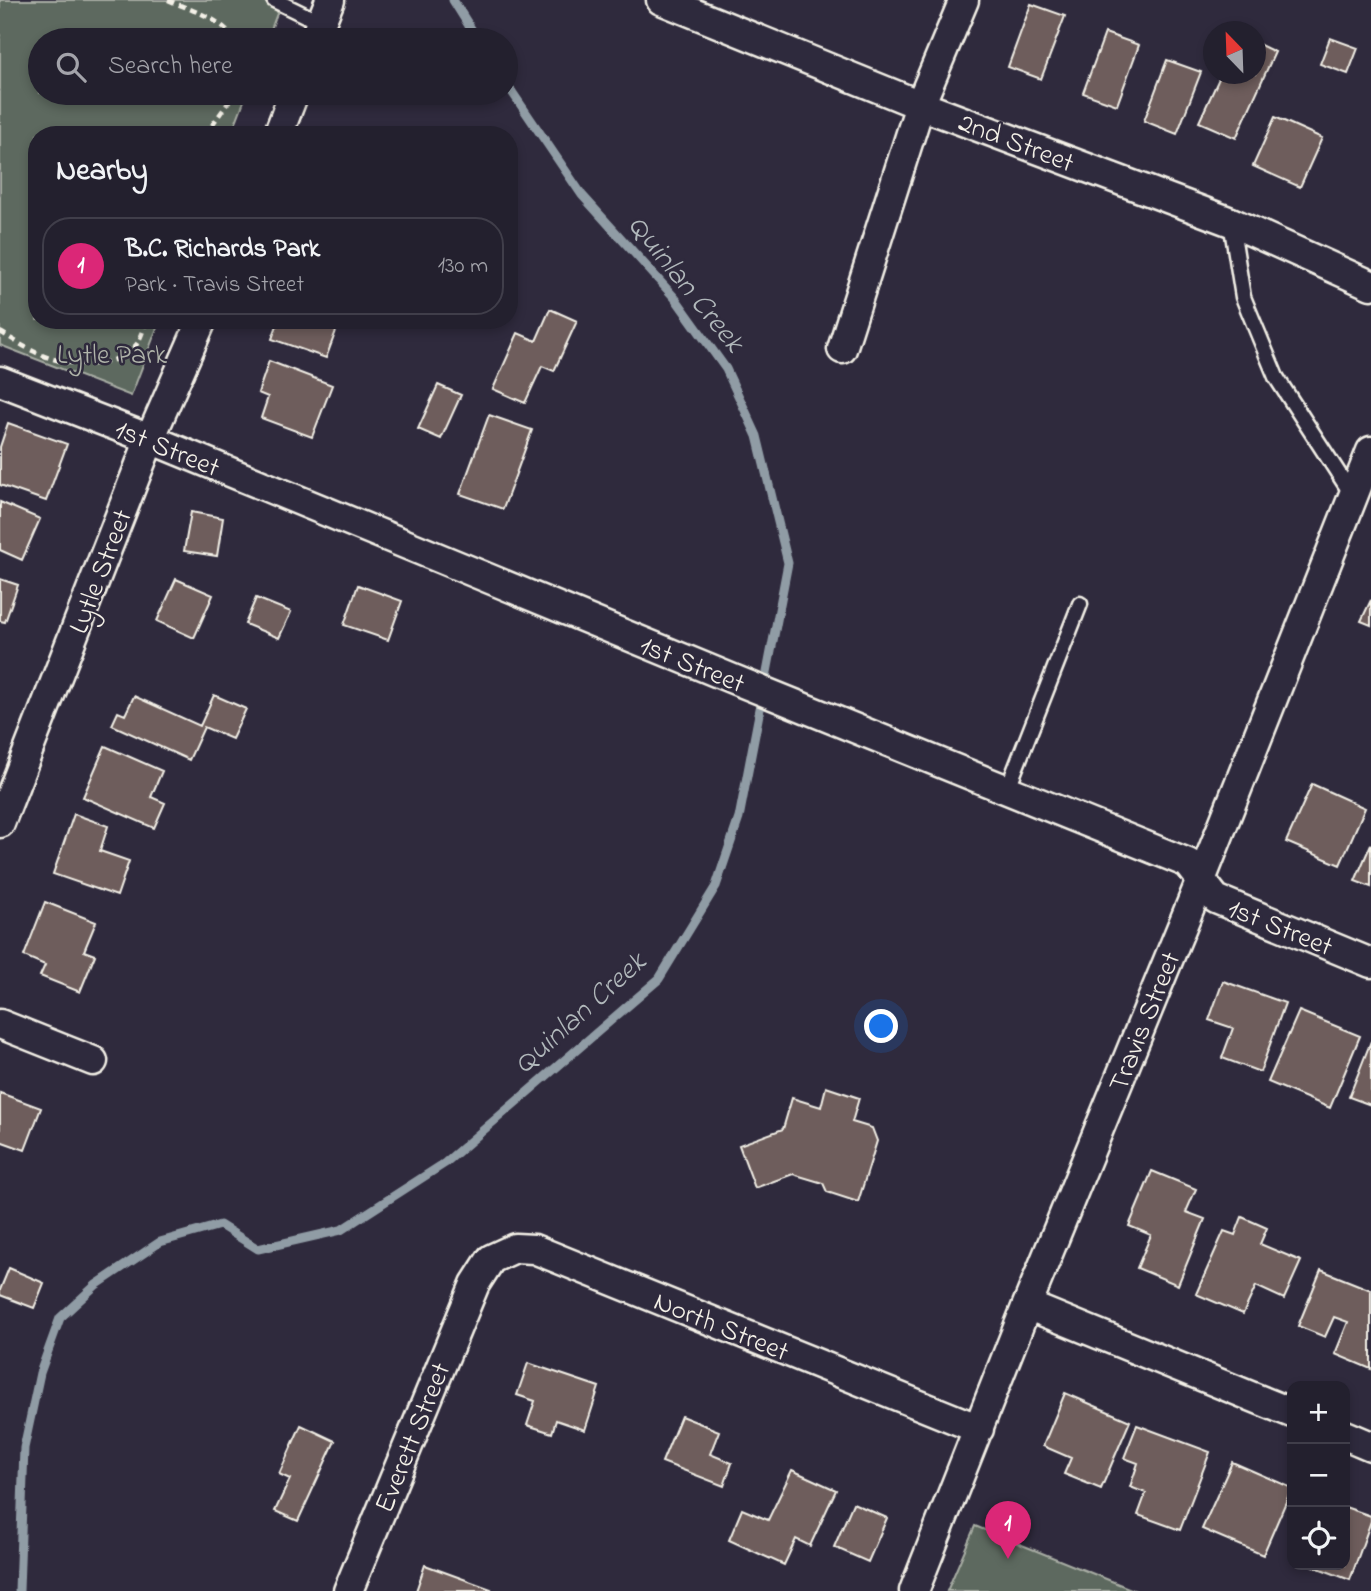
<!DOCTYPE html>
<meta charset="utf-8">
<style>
:root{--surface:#23202e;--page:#2f2d3a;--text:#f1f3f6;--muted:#a3a3aa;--line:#403e4a;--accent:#db2777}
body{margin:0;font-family:"Indie Flower",sans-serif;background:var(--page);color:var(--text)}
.controls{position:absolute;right:21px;bottom:21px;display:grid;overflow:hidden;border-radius:14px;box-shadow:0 4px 10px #0003}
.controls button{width:63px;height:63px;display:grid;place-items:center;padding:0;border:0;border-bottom:2px solid var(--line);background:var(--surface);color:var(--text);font:35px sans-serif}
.compass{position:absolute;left:1203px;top:21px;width:63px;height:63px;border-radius:50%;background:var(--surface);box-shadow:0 4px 10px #0003;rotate:337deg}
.you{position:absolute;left:882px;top:1027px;width:24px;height:24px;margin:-18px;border:5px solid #fff;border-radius:50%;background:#1a73e8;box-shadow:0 0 0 10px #1a73e833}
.badge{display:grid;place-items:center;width:46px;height:46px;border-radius:50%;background:var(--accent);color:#fff;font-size:23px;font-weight:700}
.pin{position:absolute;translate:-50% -58px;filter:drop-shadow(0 2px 4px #0008)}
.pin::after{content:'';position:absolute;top:37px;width:24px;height:21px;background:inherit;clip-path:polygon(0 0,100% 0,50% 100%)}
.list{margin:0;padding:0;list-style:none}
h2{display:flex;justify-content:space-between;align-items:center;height:91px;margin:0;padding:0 28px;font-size:30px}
h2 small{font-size:23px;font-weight:400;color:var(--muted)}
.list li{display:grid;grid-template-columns:46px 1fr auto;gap:21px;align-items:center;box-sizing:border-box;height:98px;margin:0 14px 14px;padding:0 14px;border:2px solid var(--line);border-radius:28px}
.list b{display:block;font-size:26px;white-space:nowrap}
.list p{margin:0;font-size:23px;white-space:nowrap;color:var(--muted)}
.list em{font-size:23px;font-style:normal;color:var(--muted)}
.icon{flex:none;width:38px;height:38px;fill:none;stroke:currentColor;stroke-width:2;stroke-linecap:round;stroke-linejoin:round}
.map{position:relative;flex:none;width:1371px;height:1591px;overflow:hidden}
.search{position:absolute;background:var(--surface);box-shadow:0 4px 10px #0003;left:28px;top:28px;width:490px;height:77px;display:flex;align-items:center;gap:18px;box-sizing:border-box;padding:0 24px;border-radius:38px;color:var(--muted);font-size:26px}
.panel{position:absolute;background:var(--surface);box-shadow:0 4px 10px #0003;left:28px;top:126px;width:490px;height:203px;border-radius:28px}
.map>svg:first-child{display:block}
.green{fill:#5d695f;stroke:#a8ada4;stroke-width:2}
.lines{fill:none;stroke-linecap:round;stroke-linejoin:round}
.stream{stroke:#909ca5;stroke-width:9}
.building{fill:#6e5d5b;stroke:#f4f1e8;stroke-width:2}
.lane-casing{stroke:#f4f1e8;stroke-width:19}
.street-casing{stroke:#f4f1e8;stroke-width:33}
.path{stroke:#f4f1e8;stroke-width:4.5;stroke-dasharray:7 5;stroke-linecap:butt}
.lane{stroke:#2f2a3d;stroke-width:14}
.street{stroke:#2f2a3d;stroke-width:28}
.labels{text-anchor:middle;stroke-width:5;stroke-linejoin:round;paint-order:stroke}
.street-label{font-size:28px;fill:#f4f1e8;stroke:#2f2a3d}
.park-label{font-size:28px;fill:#b0b4aa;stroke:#2f2a3d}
.water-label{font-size:30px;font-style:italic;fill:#b1b8bb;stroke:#2f2a3d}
</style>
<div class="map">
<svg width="1371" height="1591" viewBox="0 0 1371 1591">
<rect width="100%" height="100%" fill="#2f2a3d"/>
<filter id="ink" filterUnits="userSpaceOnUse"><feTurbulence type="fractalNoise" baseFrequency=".0143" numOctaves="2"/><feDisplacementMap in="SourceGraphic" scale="14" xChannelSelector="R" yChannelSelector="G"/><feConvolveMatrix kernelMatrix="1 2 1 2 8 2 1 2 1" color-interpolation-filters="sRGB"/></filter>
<g filter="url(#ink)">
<!-- green -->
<path class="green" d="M0,0H282L267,40H40V93H247L231,135H37V320H160L131,396L0,345Z
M975,1526L1136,1591H947Z"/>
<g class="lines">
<!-- stream -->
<path class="stream" d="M453,0L478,40
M19,1591L24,1448L40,1373L60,1318L96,1285L160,1242L220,1225L258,1249L341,1230L445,1163L659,979L716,886L739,818L788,563L757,436L726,369L675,298L582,195L506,83"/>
</g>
<!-- building -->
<path class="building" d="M1031,4L1065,16L1041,79L1008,67Z
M1105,33L1139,45L1117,105L1083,93Z
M1330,38L1358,48L1348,74L1320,64Z
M1256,43L1275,52L1236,138L1199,122L1221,74H1256Z
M1167,60L1201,72L1177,134L1144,121Z
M1275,117L1322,138L1300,187L1253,166Z
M550,309L577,321L554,371L542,366L525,403L493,389L518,333L536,341Z
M279,320H340L326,358L272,339Z
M269,361L332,385L312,437L261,418L268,397L258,393Z
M438,385L461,395L441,439L418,429Z
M489,415L532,430L503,509L460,494Z
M8,423L67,444L46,501L0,485V447Z
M0,502L40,519L22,560L0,550Z
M191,512L223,518L217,556L184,551Z
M0,579L18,585L5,622L0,621Z
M176,579L213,595L194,638L157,621Z
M358,585L402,601L388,640L344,625Z
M256,598L291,612L279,638L245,624Z
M1371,600V625L1361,621Z
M214,695L246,709L232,739L204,727L189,760L112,725L118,712L125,715L134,696L200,726Z
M105,746L162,771L151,797L165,803L154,828L83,797Z
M1312,784L1365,808L1340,865L1286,842Z
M74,814L108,826L100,851L129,861L117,896L53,874Z
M1371,844V887L1355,881Z
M45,902L96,922L84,951L95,955L80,992L40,976L45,965L24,956Z
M1223,981L1285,1003L1260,1072L1222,1058L1233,1028L1209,1020Z
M1299,1011L1360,1036L1330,1108L1268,1082Z
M1371,1041V1105L1349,1097Z
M826,1087L859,1098L852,1122L872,1128L877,1141L858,1202L827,1192L823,1183L793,1174L755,1188L739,1145L783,1129L792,1098L821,1107Z
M0,1093L41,1108L25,1150L0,1141Z
M1152,1171L1196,1189L1186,1212L1205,1219L1178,1285L1137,1268L1151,1235L1129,1226Z
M1242,1217L1267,1228L1260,1244L1301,1261L1284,1299L1256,1286L1243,1314L1196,1294L1224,1231L1235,1235Z
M9,1268L44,1283L34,1308L0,1295V1290Z
M1321,1270L1371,1290V1369L1335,1354L1348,1322L1334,1317L1325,1337L1298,1326Z
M528,1363L599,1387L585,1430L556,1420L552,1433L527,1425L535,1401L517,1395Z
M1065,1393L1130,1421L1101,1489L1064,1474L1071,1458L1043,1446Z
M681,1416L719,1431L710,1454L732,1463L724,1486L662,1462Z
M301,1425L335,1441L298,1521L275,1511L290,1479L279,1474Z
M1137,1425L1210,1452L1180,1530L1138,1515L1146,1493L1130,1487L1138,1463L1124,1458Z
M1232,1462L1292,1488L1263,1555L1202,1529Z
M792,1470L836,1490L810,1546L796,1539L784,1565L729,1540L742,1509L768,1520Z
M853,1503L887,1518L868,1562L834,1547Z
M1345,1507L1371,1516V1521L1350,1580L1313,1566L1314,1565H1345Z
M425,1565L491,1589L490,1591H416Z"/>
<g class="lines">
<!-- lane casing -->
<g class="lane-casing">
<path id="lane" d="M274,0L321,23
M1231,222L1243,297L1276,377L1353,496
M1007,790L1080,604"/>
</g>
<!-- street casing -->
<g class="street-casing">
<path id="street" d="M661,0L920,105L1231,222L1371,285
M314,40L330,0
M278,135L294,93
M842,349L920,105L964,0
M0,381L150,439L733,679L1188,863L1216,899L1371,963
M0,823L150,439L202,320
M0,1024L93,1061
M1027,1305L1292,1413
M1345,1435L1371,1446
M348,1591L475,1284L491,1259L515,1248L534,1249L979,1429
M914,1591L1027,1305L1201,880L1371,451"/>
</g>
<!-- path -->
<path class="path" d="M168,0C190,10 222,18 235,40
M205,135L235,93
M0,332C11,338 22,346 33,351C62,366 113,373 136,345C141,339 144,328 147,320"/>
<!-- lane -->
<use href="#lane" class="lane"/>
<!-- street -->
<use href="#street" class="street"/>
</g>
</g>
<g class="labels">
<!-- street labels -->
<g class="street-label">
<text transform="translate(1017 141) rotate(21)" y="10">2nd Street</text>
<text transform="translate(168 447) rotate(22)" y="10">1st Street</text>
<text transform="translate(99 571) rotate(-69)" y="10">Lytle Street</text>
<text transform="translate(693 663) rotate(22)" y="10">1st Street</text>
<text transform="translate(1281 926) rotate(22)" y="10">1st Street</text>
<text transform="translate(1143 1021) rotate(-68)" y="10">Travis Street</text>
<text transform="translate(722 1325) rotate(22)" y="10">North Street</text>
<text transform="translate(411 1437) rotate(-68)" y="10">Everett Street</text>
</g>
<!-- park labels -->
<g class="park-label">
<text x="112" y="363">Lytle Park</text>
</g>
<!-- water labels -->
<g class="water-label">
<text transform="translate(687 283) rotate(51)" y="10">Quinlan Creek</text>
<text transform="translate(579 1012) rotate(-42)" y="10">Quinlan Creek</text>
</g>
</g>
</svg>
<div class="controls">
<button>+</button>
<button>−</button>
<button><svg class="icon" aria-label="locate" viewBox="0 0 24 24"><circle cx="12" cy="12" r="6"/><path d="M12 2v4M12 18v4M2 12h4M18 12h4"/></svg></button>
</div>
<svg class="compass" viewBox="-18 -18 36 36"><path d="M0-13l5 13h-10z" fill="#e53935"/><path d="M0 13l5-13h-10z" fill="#a3a3aa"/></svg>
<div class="you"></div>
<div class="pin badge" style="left:1008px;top:1559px">1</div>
<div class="search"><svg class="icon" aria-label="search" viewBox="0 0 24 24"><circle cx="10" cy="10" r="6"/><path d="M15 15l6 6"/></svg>Search here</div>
<section class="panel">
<h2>Nearby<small></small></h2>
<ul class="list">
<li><span class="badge">1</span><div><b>B.C. Richards Park</b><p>Park · Travis Street</p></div><em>130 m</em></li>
</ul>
</section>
</div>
